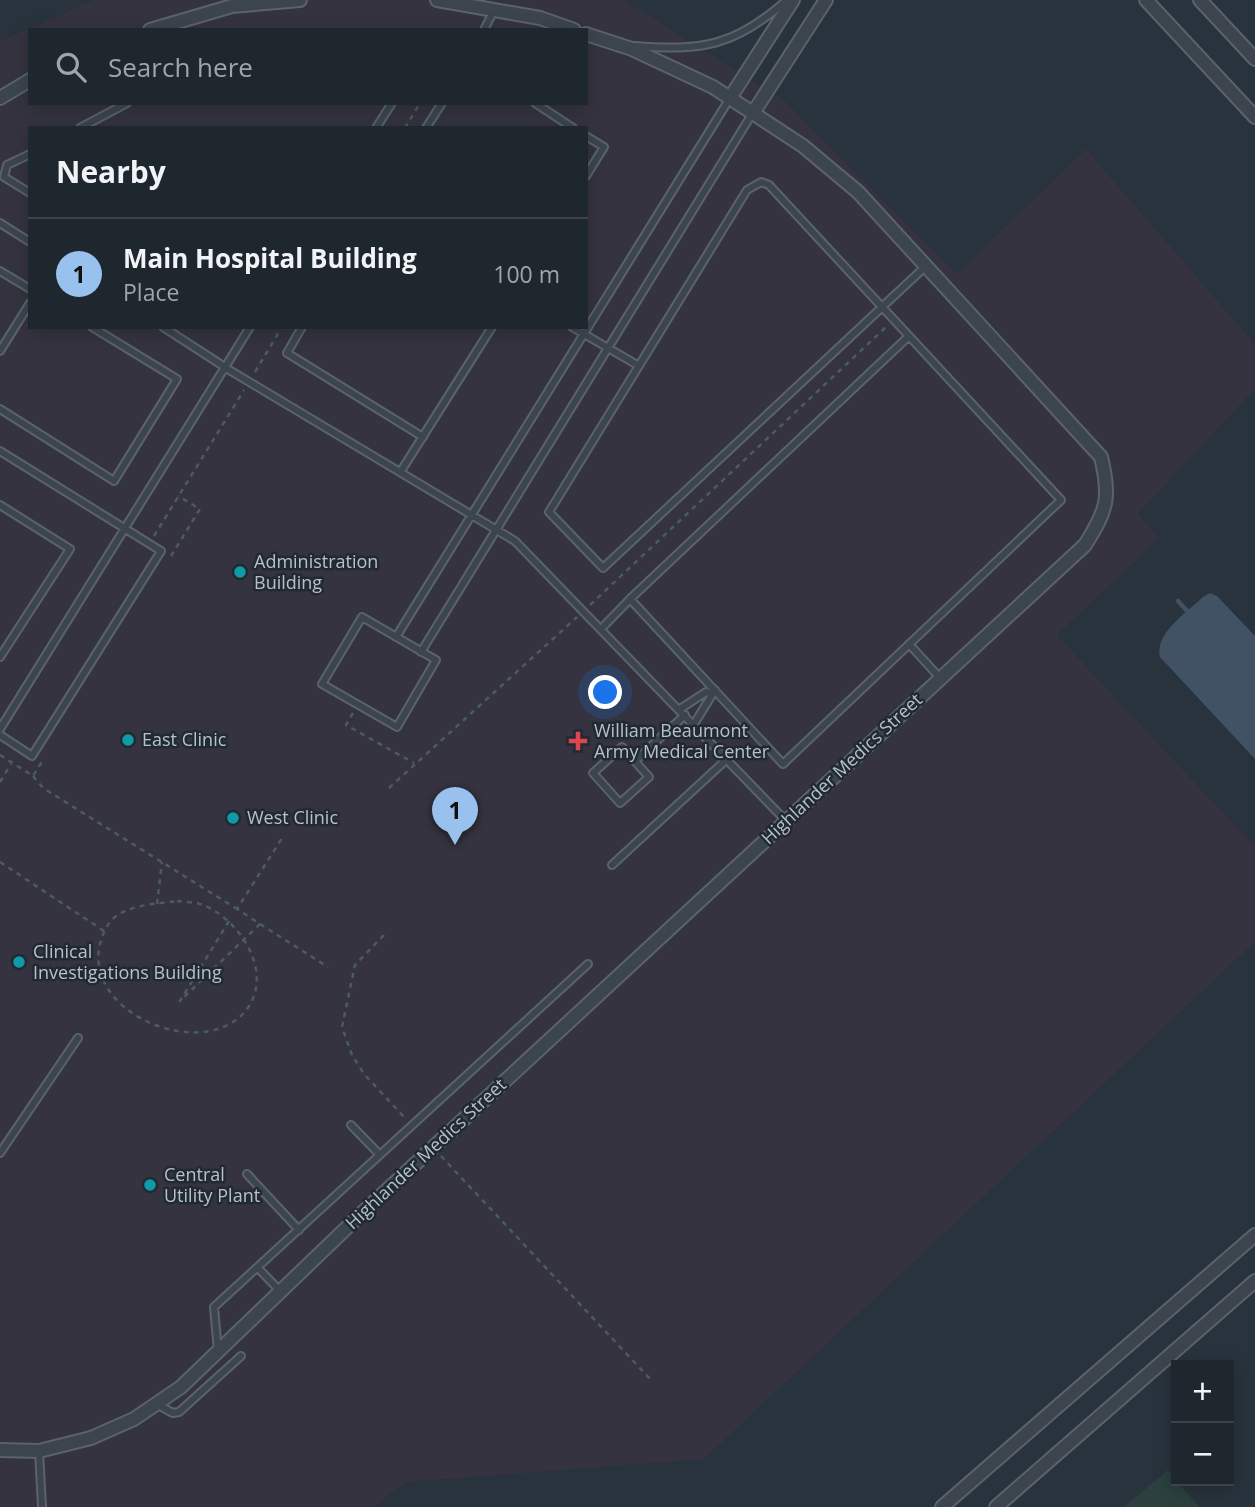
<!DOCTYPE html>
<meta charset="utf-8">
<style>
:root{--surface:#1e262e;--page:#2b323a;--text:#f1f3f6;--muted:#a1a5aa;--line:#3c434a;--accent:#98c1ed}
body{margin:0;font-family:"Open Sans",sans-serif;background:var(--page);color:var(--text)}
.controls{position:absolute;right:21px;bottom:21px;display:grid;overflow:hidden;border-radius:0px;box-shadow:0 4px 18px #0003}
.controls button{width:63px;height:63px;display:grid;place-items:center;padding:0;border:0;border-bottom:2px solid var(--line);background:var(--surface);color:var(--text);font:35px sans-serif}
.you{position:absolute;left:606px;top:693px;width:24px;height:24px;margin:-18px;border:5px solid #fff;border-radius:50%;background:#1a73e8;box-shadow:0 0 0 10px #1a73e833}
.badge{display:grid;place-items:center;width:46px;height:46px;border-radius:50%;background:var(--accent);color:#111;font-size:23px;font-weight:700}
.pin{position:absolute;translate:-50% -58px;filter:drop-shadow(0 2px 4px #0008)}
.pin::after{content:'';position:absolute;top:37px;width:24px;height:21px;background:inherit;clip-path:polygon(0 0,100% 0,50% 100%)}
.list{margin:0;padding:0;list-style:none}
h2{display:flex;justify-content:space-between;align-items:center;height:91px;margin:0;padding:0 28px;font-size:30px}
h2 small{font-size:23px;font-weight:400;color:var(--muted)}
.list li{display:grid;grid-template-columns:46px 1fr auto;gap:21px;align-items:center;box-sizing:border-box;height:112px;padding:0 28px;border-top:2px solid var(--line)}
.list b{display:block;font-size:26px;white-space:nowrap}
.list p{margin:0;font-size:23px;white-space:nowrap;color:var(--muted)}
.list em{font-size:23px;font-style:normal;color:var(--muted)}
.icon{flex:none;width:38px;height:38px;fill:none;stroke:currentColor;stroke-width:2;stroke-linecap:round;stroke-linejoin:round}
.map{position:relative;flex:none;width:1255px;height:1507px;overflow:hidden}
.search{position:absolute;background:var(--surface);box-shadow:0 4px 18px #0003;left:28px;top:28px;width:560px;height:77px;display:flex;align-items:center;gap:18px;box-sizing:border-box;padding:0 24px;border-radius:0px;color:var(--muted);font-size:26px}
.panel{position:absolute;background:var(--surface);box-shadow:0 4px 18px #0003;left:28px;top:126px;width:560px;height:203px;border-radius:0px}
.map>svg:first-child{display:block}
.medical{fill:#34333f;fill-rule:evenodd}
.green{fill:#2b403f}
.water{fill:#405264}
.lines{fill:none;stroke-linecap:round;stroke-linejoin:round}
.stream{stroke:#405264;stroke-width:4.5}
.lane-casing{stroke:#5a636b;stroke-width:10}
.street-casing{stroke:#5a636b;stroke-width:16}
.path{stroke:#4a5c5d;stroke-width:2.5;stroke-dasharray:5 5;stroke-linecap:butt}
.lane{stroke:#3c454e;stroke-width:6}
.street{stroke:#3c454e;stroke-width:12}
.culture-dot{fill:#0f9aa8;stroke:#212a33;stroke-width:2.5}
.health-dot{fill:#e0444e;stroke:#212a33;stroke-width:2.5}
.labels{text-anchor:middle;stroke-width:5;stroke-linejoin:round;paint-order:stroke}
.poi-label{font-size:18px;fill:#b8c0c8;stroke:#212a33;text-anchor:start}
.street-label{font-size:18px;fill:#b8c0c8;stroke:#212a33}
</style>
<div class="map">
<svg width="1255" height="1507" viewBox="0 0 1255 1507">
<rect width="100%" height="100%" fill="#28333d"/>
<!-- medical -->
<path class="medical" d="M95,0H624L786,102L956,274L1086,149L1255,344V389L1138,514L1160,538L1057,635L1255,847V942L704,1459L407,1482L373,1507H0V41ZM30,30H586V103H30ZM30,128H586V327H30Z"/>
<!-- green -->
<path class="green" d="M1168,1470L1199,1507H1124Z"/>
<!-- water -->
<path class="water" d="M1210,593L1217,596L1255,636V759L1160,657C1154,634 1187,612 1203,597Z"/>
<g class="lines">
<!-- stream -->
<path class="stream" d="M1178,601L1188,612"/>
<!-- lane casing -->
<g class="lane-casing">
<path id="lane" d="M484,30L494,10
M635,46C703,51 735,46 787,0
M535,103L573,128
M80,128L127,103
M376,128L392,103
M426,128L442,103
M586,136L604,147L586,176
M30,154L7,165L4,177L30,193
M0,223L30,242
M0,271L30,289
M163,327L231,371L515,541L786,821
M302,327L287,353L423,437
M572,327L639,366
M0,351L30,303
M0,409L114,481L177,379L92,327
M0,451L161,551L32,756L0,735
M401,471L492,327
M0,505L70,549L0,657
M630,599L909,336
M362,617L436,660L397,727L322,684Z
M602,628L630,599L783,764L1061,500L769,185L761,182L747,190L549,512L603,568L879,310L882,307L926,266
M396,637L730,98
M909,644L941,679
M421,652L752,114
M680,709L706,692L712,693
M694,724L715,690
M0,729L250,327
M622,747L649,777L620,803L593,773Z
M635,761L685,715
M612,865L727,759
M351,1125L380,1155
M0,1153L78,1038
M247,1174L299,1230
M258,1268L281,1292
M218,1351L214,1307L588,964
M158,1405L173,1413L179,1412L241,1356
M39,1451L42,1507"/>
</g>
<!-- street casing -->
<g class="street-casing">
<path id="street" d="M437,0L540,18L574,30
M1146,0L1255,117
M1200,0L1255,59
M150,30L232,6L300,0
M0,98L30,80
M730,98L793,0
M753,113L826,0
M0,1450L39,1451L91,1438L134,1419L181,1387L360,1215L1085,545C1107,510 1111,498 1101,457L858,192L803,146L713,87L632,49L586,34
M942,1507L1255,1235
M996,1507L1255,1281"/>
</g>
<!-- path -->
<path class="path" d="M405,128L420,103
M255,372L282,327
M154,536L244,390
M171,556L200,509L178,496
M590,605L886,327
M353,713L346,725L414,763
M0,755L33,776L43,760
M33,776L43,788L237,909
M0,782L11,764
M389,788L577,617
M0,862L104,931
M177,901C185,902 196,902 203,905C240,920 274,972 247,1009C207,1063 83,1016 100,944C103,934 106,924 115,917C132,904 158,904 177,901Z
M157,904L162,862
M229,921L180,1001L260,924L237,909L284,835
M260,924L328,967
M384,935L355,965L342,1027L352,1055L364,1074L405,1118
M441,1156L652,1381"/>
<!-- lane -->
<use href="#lane" class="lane"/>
<!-- street -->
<use href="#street" class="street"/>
</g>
<!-- markers -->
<g class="culture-dot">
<circle cx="240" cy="572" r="7"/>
<circle cx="128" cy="740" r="7"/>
<circle cx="233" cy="818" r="7"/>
<circle cx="19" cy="962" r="7"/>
<circle cx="150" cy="1185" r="7"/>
</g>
<path class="health-dot" d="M574.5 730.5h7v7h7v7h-7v7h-7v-7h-7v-7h7z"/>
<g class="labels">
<!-- poi labels -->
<g class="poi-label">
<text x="254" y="568">Administration<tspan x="254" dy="21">Building</tspan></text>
<text x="594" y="737">William Beaumont<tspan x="594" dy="21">Army Medical Center</tspan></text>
<text x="142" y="746">East Clinic</text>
<text x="247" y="824">West Clinic</text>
<text x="33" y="958">Clinical<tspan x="33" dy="21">Investigations Building</tspan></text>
<text x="164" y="1181">Central<tspan x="164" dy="21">Utility Plant</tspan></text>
</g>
<!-- street labels -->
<g class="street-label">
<text transform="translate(842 769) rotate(-43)" y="6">Highlander Medics Street</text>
<text transform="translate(426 1154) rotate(-43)" y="6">Highlander Medics Street</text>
</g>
</g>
</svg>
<div class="controls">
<button>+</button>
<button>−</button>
</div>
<div class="you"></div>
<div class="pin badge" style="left:455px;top:845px">1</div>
<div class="search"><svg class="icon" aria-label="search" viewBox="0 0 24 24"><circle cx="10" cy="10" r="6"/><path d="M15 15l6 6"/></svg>Search here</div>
<section class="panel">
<h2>Nearby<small></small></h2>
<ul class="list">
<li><span class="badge">1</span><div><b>Main Hospital Building</b><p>Place</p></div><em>100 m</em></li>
</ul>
</section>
</div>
